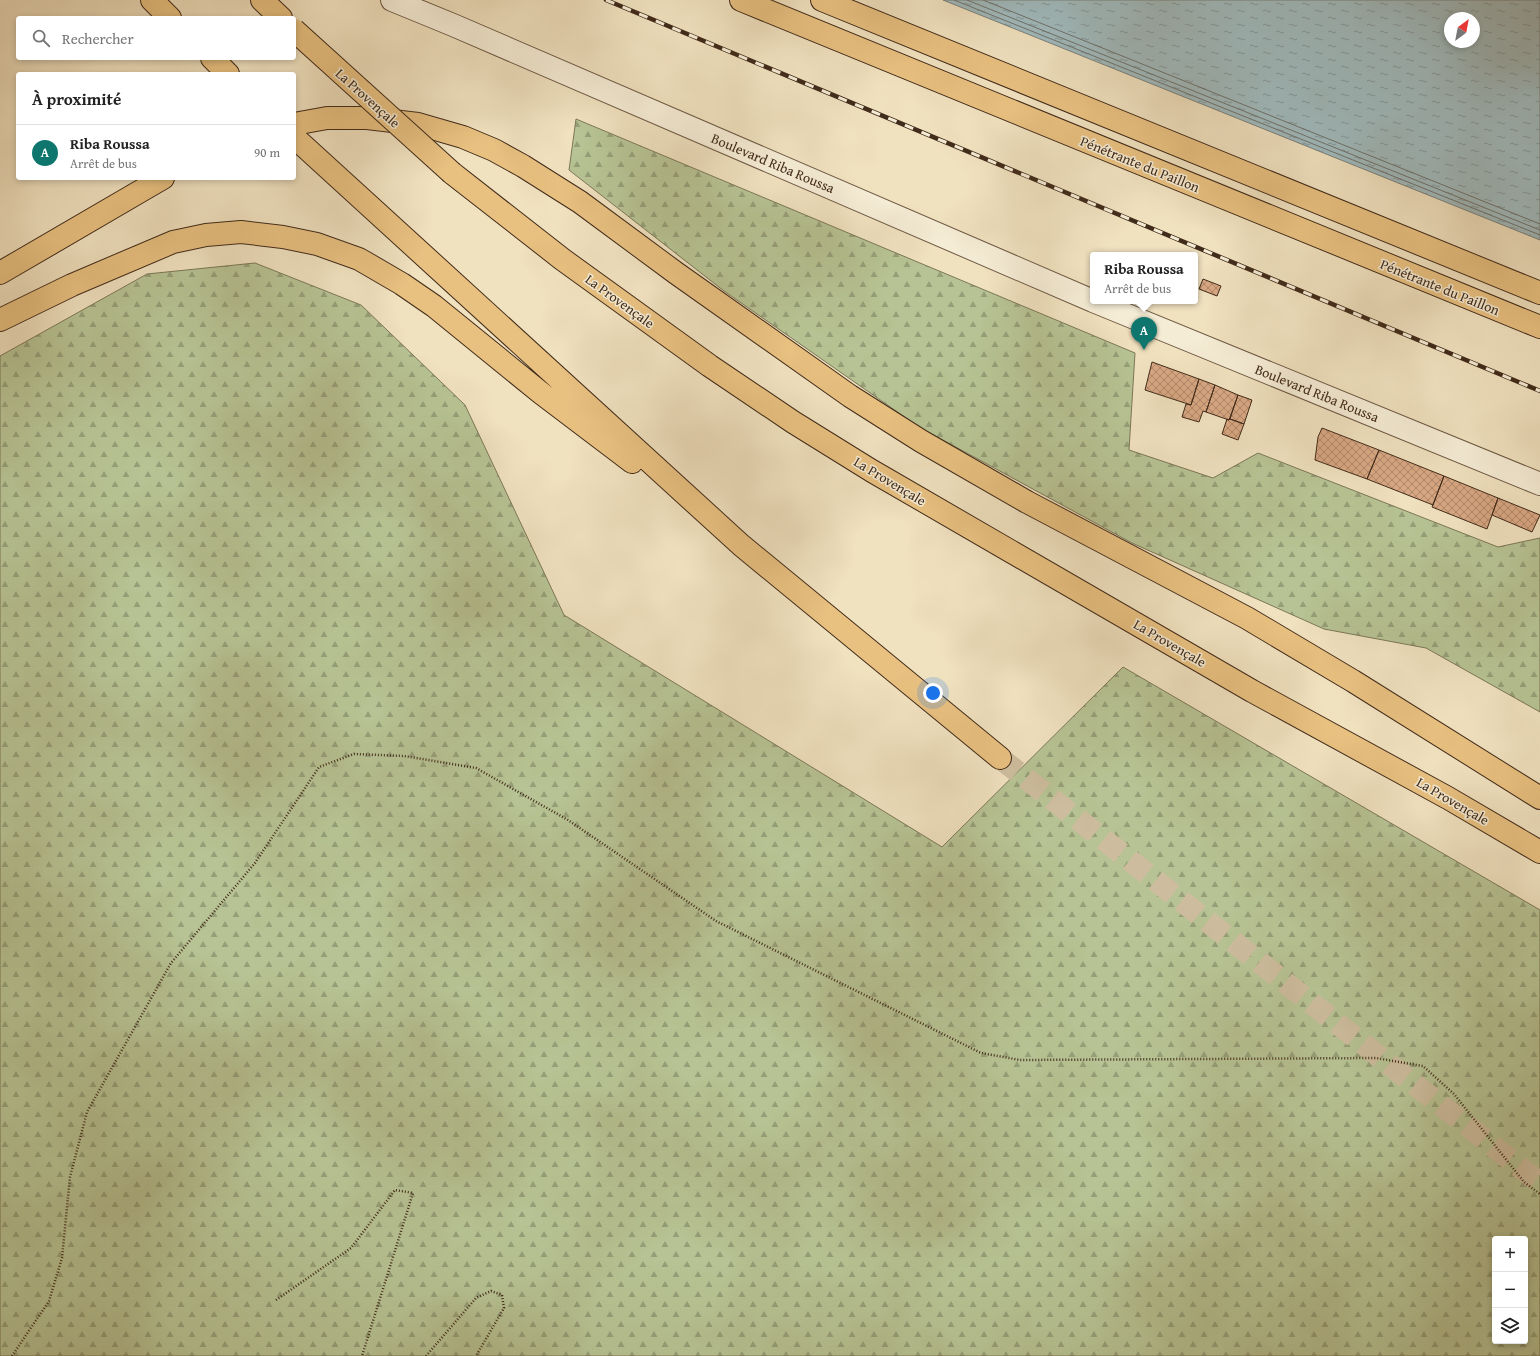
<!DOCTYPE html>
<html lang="fr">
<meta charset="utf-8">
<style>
:root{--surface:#fff;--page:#f2f2f2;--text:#222;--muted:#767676;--line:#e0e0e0;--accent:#0f766e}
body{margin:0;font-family:"Gentium Book Plus",serif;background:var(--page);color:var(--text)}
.controls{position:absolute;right:12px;bottom:12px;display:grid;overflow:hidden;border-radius:4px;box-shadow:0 2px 6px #0003}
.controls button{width:36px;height:36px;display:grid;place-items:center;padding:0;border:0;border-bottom:1px solid var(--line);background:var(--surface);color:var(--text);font:20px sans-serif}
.compass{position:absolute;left:1444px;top:12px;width:36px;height:36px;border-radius:50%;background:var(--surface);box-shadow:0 2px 6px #0003;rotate:32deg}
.you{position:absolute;left:933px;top:693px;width:14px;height:14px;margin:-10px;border:3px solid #fff;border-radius:50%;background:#1a73e8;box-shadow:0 0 0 6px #1a73e833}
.badge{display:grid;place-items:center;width:26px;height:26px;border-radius:50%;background:var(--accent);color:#fff;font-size:13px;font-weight:700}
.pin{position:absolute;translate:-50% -33px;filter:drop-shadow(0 1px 2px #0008)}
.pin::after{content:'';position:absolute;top:21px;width:14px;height:12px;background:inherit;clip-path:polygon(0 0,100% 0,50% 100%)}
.popup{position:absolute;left:1090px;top:252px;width:108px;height:52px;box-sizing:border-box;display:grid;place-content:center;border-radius:4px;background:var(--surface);filter:drop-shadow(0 1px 3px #0005);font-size:13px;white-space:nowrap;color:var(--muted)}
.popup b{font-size:15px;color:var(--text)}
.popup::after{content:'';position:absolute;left:50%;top:100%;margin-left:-8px;border:8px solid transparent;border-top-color:var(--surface)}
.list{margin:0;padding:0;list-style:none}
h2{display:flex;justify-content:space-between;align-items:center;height:52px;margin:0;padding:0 16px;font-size:17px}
h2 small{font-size:13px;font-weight:400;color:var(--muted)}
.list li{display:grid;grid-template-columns:26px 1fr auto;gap:12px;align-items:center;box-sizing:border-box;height:56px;padding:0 16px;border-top:1px solid var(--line)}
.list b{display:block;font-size:15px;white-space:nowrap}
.list p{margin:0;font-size:13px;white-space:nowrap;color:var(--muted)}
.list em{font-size:13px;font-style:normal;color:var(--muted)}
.icon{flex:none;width:22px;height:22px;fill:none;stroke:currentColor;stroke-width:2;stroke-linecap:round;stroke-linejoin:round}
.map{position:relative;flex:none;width:1540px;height:1356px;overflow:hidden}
.search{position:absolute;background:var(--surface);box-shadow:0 2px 6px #0003;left:16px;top:16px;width:280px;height:44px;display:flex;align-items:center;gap:10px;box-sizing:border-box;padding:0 14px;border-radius:4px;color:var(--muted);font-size:15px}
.panel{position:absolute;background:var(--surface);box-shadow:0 2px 6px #0003;left:16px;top:72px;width:280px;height:108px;border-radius:4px}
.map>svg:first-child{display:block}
.forest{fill:url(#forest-firs);stroke:#7c7757;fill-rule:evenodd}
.water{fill:url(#water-ripples);stroke:#7a817c;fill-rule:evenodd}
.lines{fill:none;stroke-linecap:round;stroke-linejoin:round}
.shore{stroke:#70726c;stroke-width:1}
.building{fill:url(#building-cross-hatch);stroke:#412b1a}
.highway-tunnel{stroke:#cdbd9e;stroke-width:22;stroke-dasharray:22 11;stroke-linecap:butt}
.minor-casing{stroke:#6d5843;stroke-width:24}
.major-casing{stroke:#412b1a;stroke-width:24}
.highway-casing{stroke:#412b1a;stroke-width:24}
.path{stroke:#412b1a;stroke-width:2.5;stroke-dasharray:1 2;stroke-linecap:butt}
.minor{stroke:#f5ecd5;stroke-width:22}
.major{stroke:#e8c080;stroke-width:22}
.highway{stroke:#e8c080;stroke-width:22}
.rail-casing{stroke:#412b1a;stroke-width:4.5}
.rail{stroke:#f5ecd5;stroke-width:3;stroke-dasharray:9;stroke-linecap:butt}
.highway-bridge-casing{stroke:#412b1a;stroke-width:24;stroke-linecap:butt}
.highway-bridge{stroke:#e8c080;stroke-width:22}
.labels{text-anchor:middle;stroke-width:3;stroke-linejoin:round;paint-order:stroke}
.street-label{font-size:14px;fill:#412b1a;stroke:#f5ecd5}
</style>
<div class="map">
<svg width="1540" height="1356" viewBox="0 0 1540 1356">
<defs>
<pattern id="forest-firs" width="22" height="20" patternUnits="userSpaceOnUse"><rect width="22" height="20" fill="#b7c394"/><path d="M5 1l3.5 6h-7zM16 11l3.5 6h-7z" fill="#969f78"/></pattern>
<pattern id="water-ripples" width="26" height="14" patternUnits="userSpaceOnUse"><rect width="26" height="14" fill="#a0babd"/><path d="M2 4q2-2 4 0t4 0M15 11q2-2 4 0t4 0" fill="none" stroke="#849799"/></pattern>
<pattern id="building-cross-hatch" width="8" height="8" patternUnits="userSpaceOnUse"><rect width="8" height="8" fill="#d8a783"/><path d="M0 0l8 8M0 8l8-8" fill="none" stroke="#b1886a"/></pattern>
</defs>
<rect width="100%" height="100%" fill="#f0e1bf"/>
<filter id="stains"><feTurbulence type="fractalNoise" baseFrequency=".005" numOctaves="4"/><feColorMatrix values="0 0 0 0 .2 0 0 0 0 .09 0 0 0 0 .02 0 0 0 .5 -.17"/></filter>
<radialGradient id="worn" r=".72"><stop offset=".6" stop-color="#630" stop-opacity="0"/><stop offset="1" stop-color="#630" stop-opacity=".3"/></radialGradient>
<!-- forest -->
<path class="forest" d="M576,119L1135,353L1129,450L1213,478L1258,453L1498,547L1540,538V712L1426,648L1324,629L1132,543L919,427L724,291L569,170Z
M255,263L361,305L465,405L564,615L942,847L1123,667L1540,910V1356H0V356L147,274ZM1495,1239H1525V1341H1495Z"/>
<!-- water -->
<path class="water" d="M943,0H1540V240ZM1450,18H1474V42H1450Z"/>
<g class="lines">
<!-- shore -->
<path class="shore" d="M954,0L1540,235
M967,0L1540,230
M983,0L1540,224"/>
</g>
<!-- building -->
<path class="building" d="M1203,279L1221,286L1217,296L1199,289Z
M1152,362L1199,379L1191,405L1145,390Z
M1199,379L1215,385L1206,412L1203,411L1199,422L1182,417L1186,404L1191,405Z
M1215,385L1238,395L1229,420L1206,412Z
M1238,395L1252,400L1244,424L1230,419Z
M1227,419L1229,420L1230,419L1244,424L1238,440L1222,434Z
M1322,428L1379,450L1367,479L1315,460L1318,437Z
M1379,450L1444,476L1433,505L1367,479Z
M1444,476L1498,498L1487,529L1432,507Z
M1498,498L1540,515L1532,532L1492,515Z"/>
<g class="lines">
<!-- highway-tunnel -->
<path class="highway-tunnel" d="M1000,758L1540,1183"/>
<!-- minor casing -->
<g class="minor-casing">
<path id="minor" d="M392,0L453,25L1093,301
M1093,301L1540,484"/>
</g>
<!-- major casing -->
<g class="major-casing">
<path id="major" d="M741,0L1540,327
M822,0L1540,293"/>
</g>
<!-- highway casing -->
<g class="highway-casing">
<path id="highway" d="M152,0L170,18
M262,0L281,18
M212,58L228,74
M294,124L327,118H367L418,124L463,137L494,150L523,166L580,202L676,273L850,396L921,441L1027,502L1247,618L1353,681L1540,798
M294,137L741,545L1000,758
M452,173L562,259L710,366L793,422L872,471L1252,691L1448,798L1540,852
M0,273L163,178
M0,320L72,285L173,242L206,235L241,232L283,237L317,244L359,259L402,284L434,306L541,393L632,462"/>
</g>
<!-- path -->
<path class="path" d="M276,1300L351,1248L395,1190L413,1193L362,1356
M12,1356L49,1301L62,1258L70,1177L87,1112L171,963L255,863L319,767L354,754L404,756L476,768L568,820L716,921L981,1053L1020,1060L1376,1058L1423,1066L1454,1094L1524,1182L1540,1194
M426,1356L476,1298L491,1291L502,1295L504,1308L476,1356"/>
<!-- minor -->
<use href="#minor" class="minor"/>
<!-- major -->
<use href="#major" class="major"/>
<!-- highway -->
<use href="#highway" class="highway"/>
<!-- rail casing -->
<g class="rail-casing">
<path id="rail" d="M606,0L1540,391"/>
</g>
<!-- rail -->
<use href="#rail" class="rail"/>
<!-- highway-bridge casing -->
<g class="highway-bridge-casing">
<path id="highway-bridge" d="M294,30L452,173"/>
</g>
<!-- highway-bridge -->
<use href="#highway-bridge" class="highway-bridge"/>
</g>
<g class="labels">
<!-- street labels -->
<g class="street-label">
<text transform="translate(368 98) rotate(42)" y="5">La Provençale</text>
<text transform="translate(773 163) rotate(23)" y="5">Boulevard Riba Roussa</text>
<text transform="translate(1140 164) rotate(22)" y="5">Pénétrante du Paillon</text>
<text transform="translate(1440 287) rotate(22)" y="5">Pénétrante du Paillon</text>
<text transform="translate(620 301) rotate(36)" y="5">La Provençale</text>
<text transform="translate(1317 393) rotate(22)" y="5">Boulevard Riba Roussa</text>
<text transform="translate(890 481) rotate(31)" y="5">La Provençale</text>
<text transform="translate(1170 643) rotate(30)" y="5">La Provençale</text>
<text transform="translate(1453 801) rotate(30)" y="5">La Provençale</text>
</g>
</g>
<rect width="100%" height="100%" filter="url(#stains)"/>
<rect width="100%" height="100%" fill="url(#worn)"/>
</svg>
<div class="controls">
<button>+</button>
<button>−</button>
<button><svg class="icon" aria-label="layers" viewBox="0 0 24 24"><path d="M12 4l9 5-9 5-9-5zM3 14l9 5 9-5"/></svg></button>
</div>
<svg class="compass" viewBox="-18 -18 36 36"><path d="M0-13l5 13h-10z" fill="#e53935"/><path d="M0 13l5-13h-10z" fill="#767676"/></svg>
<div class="you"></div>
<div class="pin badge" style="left:1144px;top:350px">A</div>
<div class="popup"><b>Riba Roussa</b>Arrêt de bus</div>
<div class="search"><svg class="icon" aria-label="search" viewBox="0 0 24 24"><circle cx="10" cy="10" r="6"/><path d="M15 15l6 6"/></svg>Rechercher</div>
<section class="panel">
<h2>À proximité<small></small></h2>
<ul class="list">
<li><span class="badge">A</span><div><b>Riba Roussa</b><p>Arrêt de bus</p></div><em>90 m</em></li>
</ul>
</section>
</div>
